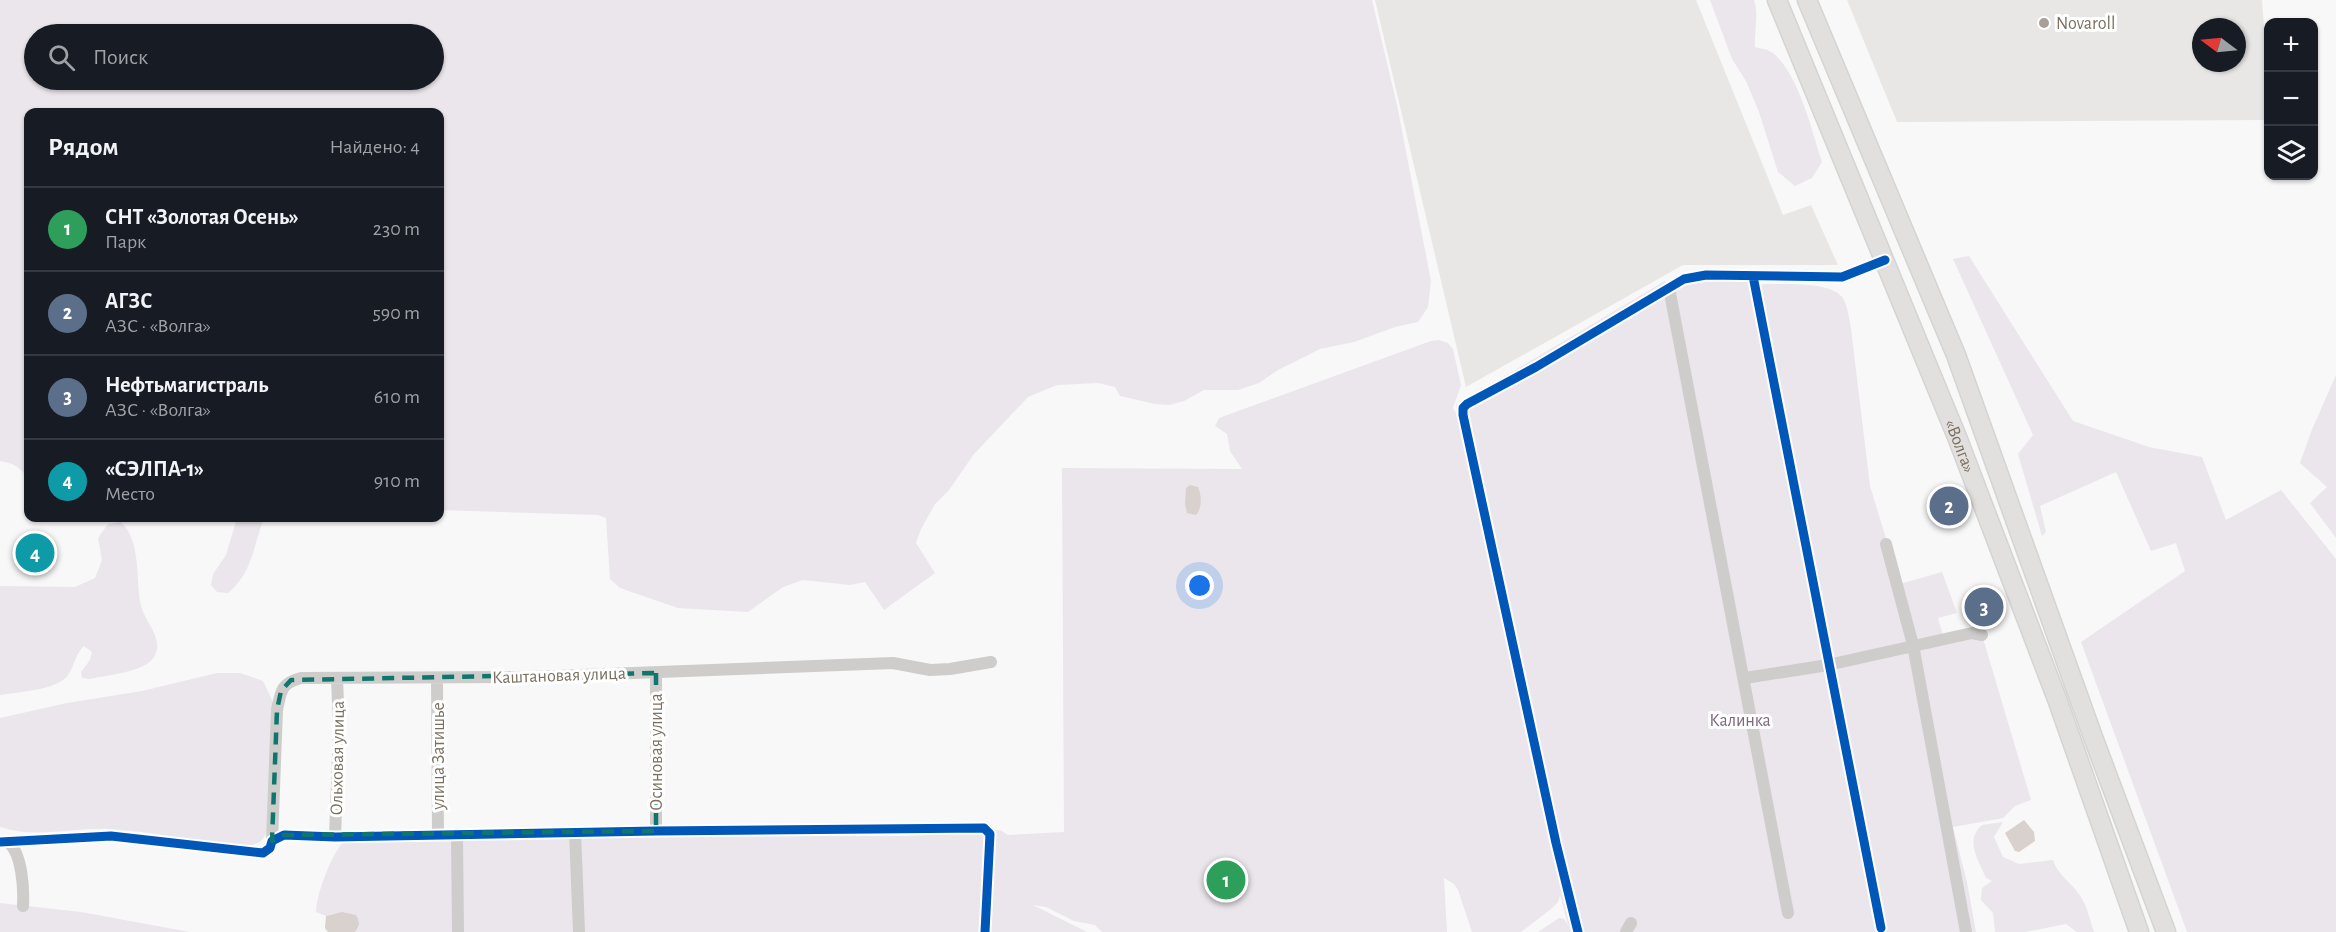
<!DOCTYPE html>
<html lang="ru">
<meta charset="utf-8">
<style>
:root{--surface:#171b24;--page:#20242c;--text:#f1f3f6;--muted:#9ea1a6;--line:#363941;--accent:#db2777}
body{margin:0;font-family:"Alegreya Sans",sans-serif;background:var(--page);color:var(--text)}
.controls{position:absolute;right:18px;top:18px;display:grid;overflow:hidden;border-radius:12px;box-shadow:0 2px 4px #0004}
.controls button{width:54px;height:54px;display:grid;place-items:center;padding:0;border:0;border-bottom:2px solid var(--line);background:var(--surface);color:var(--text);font:30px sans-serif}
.compass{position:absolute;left:2192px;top:18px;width:54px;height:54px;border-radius:50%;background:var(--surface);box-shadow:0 2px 4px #0004;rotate:286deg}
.you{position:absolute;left:1200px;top:586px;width:21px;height:21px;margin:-15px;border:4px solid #fff;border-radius:50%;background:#1a73e8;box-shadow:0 0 0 9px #1a73e833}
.badge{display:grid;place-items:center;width:39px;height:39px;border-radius:50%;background:var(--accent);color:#fff;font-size:20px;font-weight:700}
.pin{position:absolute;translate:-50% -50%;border:3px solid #fff;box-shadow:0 2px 6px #0006}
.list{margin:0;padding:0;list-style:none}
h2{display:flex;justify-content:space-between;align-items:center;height:78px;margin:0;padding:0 24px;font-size:26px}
h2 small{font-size:20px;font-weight:400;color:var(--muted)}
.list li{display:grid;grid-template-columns:39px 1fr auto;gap:18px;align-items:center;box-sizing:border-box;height:84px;padding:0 24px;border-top:2px solid var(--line)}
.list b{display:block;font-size:22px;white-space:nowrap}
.list p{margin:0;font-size:20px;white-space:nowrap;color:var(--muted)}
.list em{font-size:20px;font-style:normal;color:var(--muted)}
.icon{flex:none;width:33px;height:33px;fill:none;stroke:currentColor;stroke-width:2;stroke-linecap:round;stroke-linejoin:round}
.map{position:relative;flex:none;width:2336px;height:932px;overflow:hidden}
.search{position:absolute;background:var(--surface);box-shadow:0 2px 4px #0004;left:24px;top:24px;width:420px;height:66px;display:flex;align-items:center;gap:15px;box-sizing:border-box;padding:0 21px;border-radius:33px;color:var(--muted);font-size:22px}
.panel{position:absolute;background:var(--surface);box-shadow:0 2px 4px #0004;left:24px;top:108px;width:420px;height:414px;border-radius:12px}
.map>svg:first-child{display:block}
.built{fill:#e8e7e6;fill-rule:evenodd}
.green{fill:#eae6eb;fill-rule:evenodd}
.water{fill:#d8d1cd}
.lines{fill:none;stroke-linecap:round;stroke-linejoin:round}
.highway-casing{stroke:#d4d4d3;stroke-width:21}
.minor{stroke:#cecdcb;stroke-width:12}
.highway{stroke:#e1e0df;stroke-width:18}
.cycleway-casing{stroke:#fff;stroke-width:13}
.cycleway{stroke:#0057b8;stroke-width:9}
.marked{fill:none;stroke:#0f766e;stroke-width:4.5;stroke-dasharray:12 8;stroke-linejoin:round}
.poi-dot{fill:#a7a095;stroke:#fff;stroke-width:2}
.labels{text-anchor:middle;stroke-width:6;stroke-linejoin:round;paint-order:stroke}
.poi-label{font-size:18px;fill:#7b7060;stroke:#fff;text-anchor:start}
.street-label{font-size:18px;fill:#7b7060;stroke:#fff}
.park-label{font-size:18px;fill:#7d687e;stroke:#fff}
</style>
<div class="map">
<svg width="2336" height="932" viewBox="0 0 2336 932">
<rect width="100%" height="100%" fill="#f8f8f8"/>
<!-- built -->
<path class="built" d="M1375,0H1696L1783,215L1811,205L1838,265H1683L1466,387Z
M1847,0H2262L2268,81V120L1897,122ZM2201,27H2237V63H2201Z"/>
<!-- green -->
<path class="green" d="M0,0H1372L1397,105L1431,281L1428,307L1418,322L1395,327L1354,342L1320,349L1278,370L1259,383L1238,390H1204L1184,401L1169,405L1155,404L1120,396L1115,387L1098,383L1057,385L1028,397L974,454L949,490L935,504L921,529L916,543L935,573L884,610L865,582L850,585L803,580L783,587L748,612L678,608L620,588L610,579L606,518L598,515L440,510V112H28V481C23,468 14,463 0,461ZM34,34H434V80H34Z
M1710,0H1754C1759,14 1754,31 1755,47C1761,49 1768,49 1773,53C1799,75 1811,129 1822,162L1812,178L1795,186L1778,172L1759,112L1746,81L1732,59Z
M1969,256L2073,421L2149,447L2202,457L2226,520L2281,490L2336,559V932H2187L2081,642L2185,571L2176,543L2151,551L2116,472L2040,506L2046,532L2042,536L2018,454L2033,435L1953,259Z
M1753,276L1755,284C1775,285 1829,280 1842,297C1848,306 1849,318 1851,329L1870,486L1900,584L1942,572L1957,613L1938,618L1944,639L1982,635L2031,800L2015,806L2003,818L1953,827L1967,882L1976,932H1538L1559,918L1564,919L1568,925L1560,895L1558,902L1551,909L1521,932H1472L1458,890L1454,884L1444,878L1447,932H1102L1095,925L1074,921L1046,907L1033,905L1087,932H987L993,831L1000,830L1008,835L1064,832L1062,468L1242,469L1230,451L1227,434L1215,426L1219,418L1431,341L1439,340L1448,343L1453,349L1461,385L1453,408L1457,415L1456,405L1665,281L1669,288L1684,279Z
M2336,375V538L2310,503L2327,487L2300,463L2311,432Z
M237,518H264C253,546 253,572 228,593L217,592L211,585L213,574L226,555Z
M121,522C142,542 135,580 141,606C145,622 165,640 154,657C145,672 107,675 90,679L82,678L81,672L90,660L92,652L84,646C75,654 75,665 68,675C58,690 18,692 0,695V586L75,587L95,578L102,560L98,538L108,524Z
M217,673H240L263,681L273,702L267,831C263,843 256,845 244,846C199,842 155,832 110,829C74,827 36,839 0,827V718L67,703L142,691Z
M2003,822L1994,837L2003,857L2019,864L2053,860C2058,876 2074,884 2082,899C2088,909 2090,921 2094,932H2077L2066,924L2025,932H1995L1993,913L1981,900L1982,888L1992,881L1986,878C1979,861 1964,840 1982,825Z
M947,834H987L982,932H355L359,927L333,914L326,916L316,912C316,895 332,852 345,840L468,836H907Z
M0,903L81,912L190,932H0Z"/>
<!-- water -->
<path class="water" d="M1190,485L1198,487C1202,496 1202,508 1196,515L1187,513L1185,504L1186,488Z
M2024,820L2034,832L2035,841L2019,852L2015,851L2005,833Z
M342,912L356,915C360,922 360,926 355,932H328L325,928L326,916Z"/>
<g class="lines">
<!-- highway casing -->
<g class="highway-casing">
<g id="highway">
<path id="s1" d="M1777,0L1957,437L2057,699L2139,932"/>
<path d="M1807,0L1956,355L2093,737L2166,932"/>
</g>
</g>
<!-- minor -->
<path class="minor" d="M1753,276L1881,928
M1669,288L1788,913
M1886,544L1913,645L1966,932
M437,678L438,834
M1745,678L1828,665L1972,633L1982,635
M656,831V673
M575,832L579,932
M457,834L458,932
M335,837L339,728L337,678
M272,841L277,710C281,691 281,683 301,678L529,677L893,663L930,670L950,669L991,662
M0,842L111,836L263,853L270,848L272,841L284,835L335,837L656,831L984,828L990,834L985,932
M9,843C22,854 24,889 23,906
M1578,932L1556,843L1463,415V408L1467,404L1536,367L1684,279L1706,275L1842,277L1885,260
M1626,932L1631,923"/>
<!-- highway -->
<use href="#highway" class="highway"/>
<!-- cycleway casing -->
<g class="cycleway-casing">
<path id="cycleway" d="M1753,276L1881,928
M0,842L111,836L263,853L270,848L272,841L284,835L335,837L656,831L984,828L990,834L985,932
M1578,932L1556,843L1463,415V408L1467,404L1536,367L1684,279L1706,275L1842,277L1885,260"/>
</g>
<!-- cycleway -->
<use href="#cycleway" class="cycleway"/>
</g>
<!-- marked area -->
<path class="marked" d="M656,673V831L284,835L272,841L277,710L281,691L291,680Z"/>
<!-- markers -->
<circle class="poi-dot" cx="2044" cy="23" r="6"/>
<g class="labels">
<!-- poi labels -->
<g class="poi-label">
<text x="2056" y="29">Novaroll</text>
</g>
<!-- street labels -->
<g class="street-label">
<text dy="6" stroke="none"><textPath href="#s1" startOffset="482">«Волга»</textPath></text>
<text transform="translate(559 675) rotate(-2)" y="6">Каштановая улица</text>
<text transform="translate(656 752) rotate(-90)" y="6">Осиновая улица</text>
<text transform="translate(438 756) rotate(-90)" y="6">улица Затишье</text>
<text transform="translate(337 758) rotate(-89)" y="6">Ольховая улица</text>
</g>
<!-- park labels -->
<g class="park-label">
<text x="1740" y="726">Калинка</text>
</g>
</g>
</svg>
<div class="controls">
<button>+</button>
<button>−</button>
<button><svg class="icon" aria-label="layers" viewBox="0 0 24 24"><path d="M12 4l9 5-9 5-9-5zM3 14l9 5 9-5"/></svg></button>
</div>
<svg class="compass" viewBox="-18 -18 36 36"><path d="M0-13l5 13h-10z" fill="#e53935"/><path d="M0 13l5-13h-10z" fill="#9ea1a6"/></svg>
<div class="you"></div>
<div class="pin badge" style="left:1226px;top:880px;background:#2e9e5b">1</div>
<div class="pin badge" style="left:1949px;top:506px;background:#5c6f8a">2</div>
<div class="pin badge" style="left:1984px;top:607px;background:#5c6f8a">3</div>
<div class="pin badge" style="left:35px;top:553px;background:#0f9aa8">4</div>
<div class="search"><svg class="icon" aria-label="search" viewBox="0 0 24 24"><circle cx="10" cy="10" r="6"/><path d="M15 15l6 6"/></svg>Поиск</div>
<section class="panel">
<h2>Рядом<small>Найдено: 4</small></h2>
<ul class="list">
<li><span class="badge" style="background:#2e9e5b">1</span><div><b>СНТ «Золотая Осень»</b><p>Парк</p></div><em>230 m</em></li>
<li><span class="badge" style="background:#5c6f8a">2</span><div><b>АГЗС</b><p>АЗС · «Волга»</p></div><em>590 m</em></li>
<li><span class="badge" style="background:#5c6f8a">3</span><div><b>Нефтьмагистраль</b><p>АЗС · «Волга»</p></div><em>610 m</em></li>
<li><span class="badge" style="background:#0f9aa8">4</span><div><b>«СЭЛПА-1»</b><p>Место</p></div><em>910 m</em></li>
</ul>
</section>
</div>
